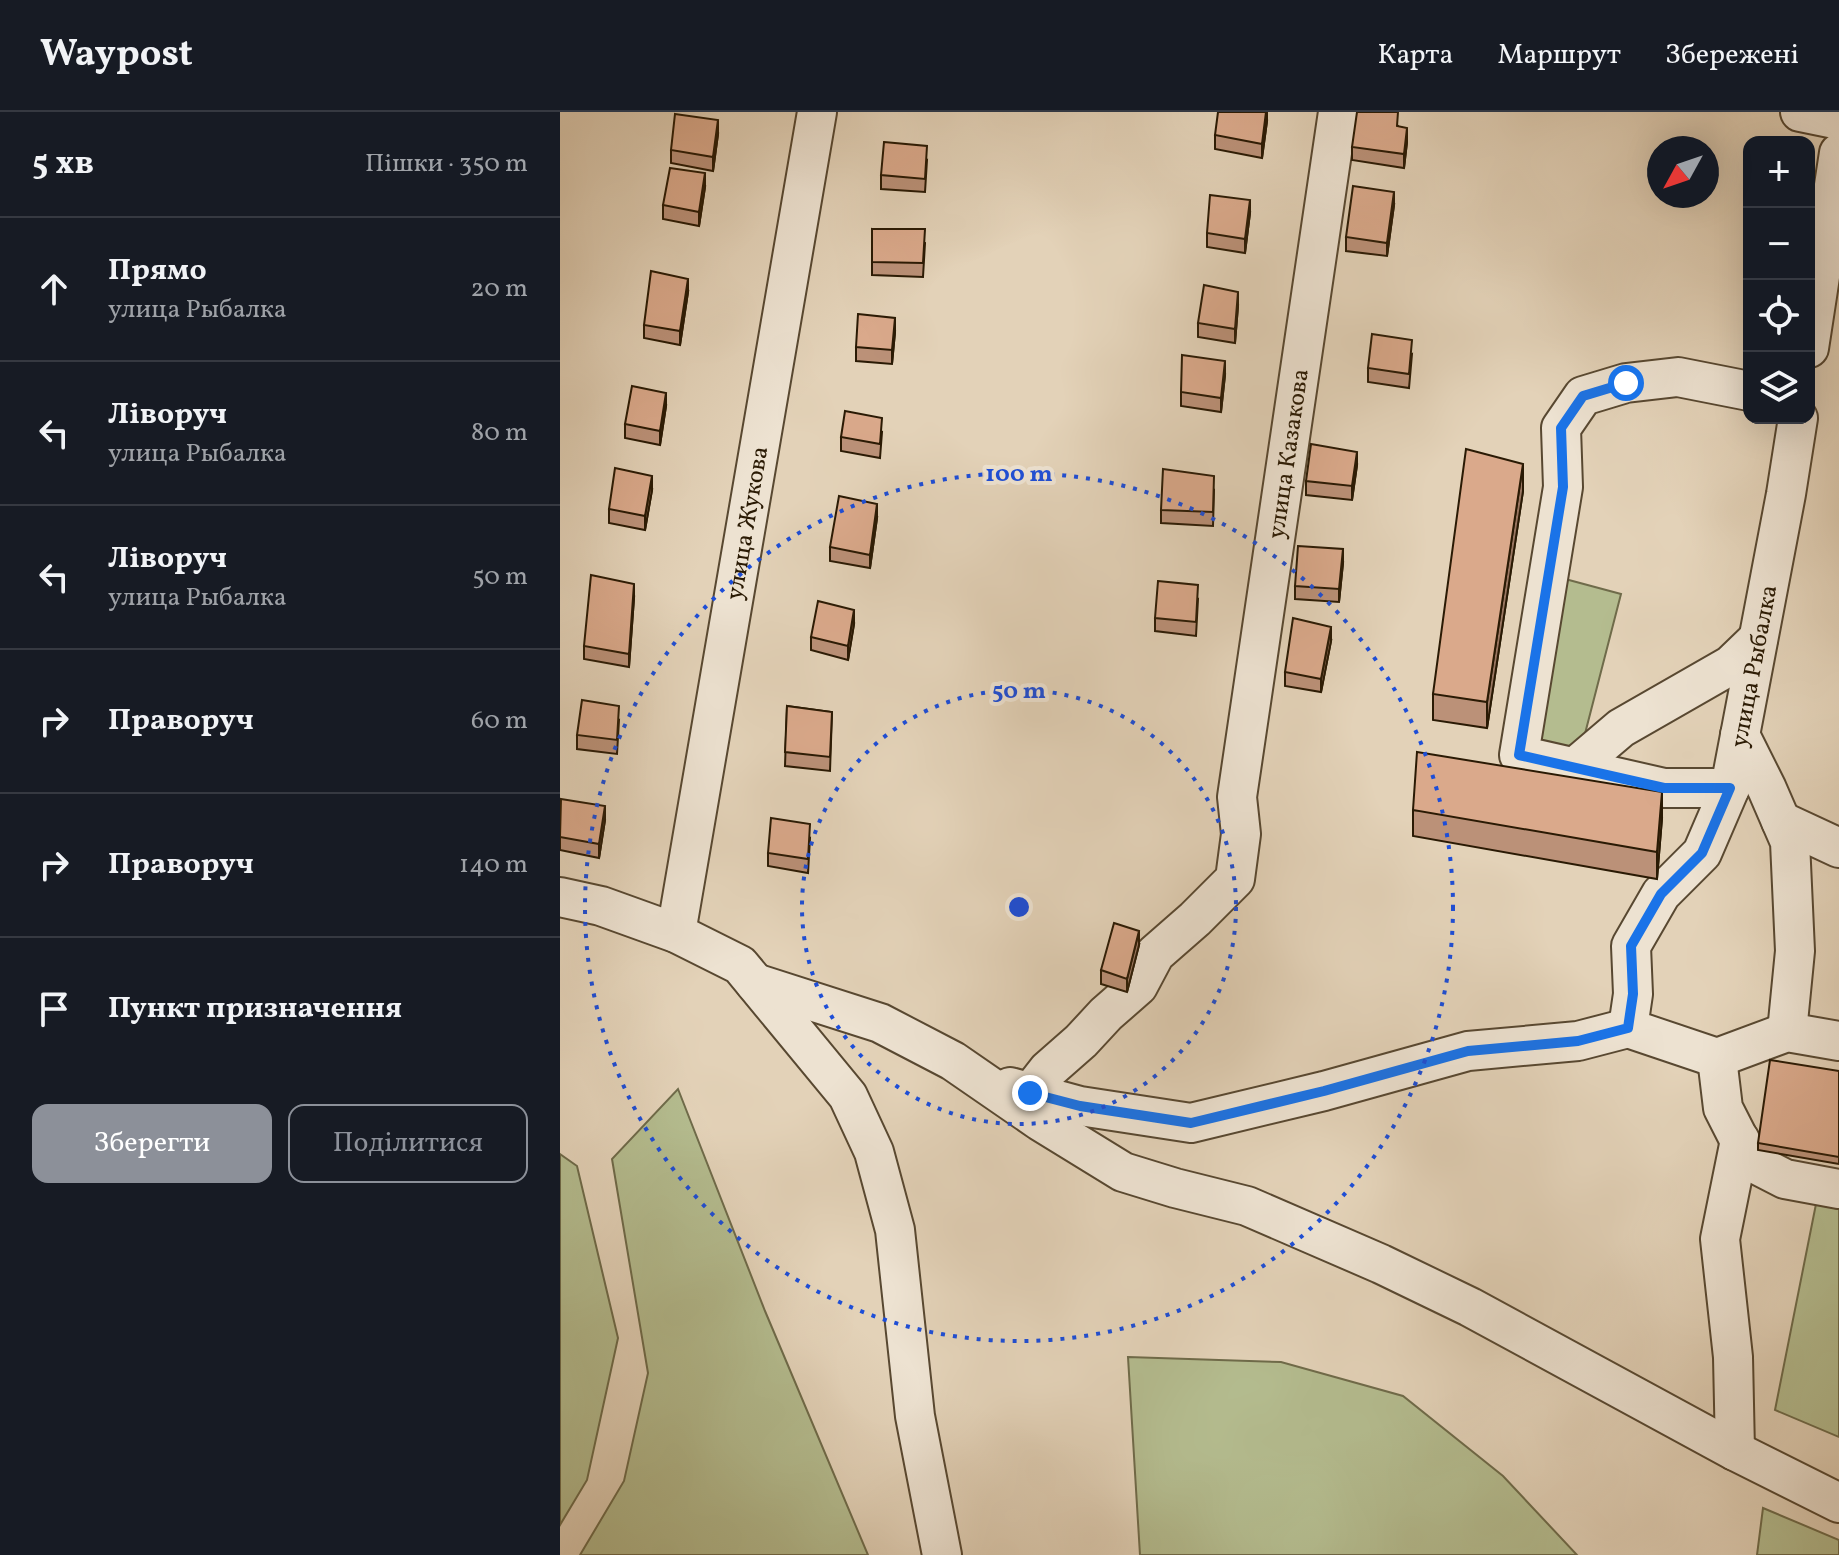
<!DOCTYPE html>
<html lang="uk">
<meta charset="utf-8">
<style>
:root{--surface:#171b24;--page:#20242c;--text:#f1f3f6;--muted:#9ea1a6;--line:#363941;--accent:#8c9099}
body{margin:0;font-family:Vollkorn,serif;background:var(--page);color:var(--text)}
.controls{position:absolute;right:24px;top:24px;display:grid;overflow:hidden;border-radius:16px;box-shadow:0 8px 32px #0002}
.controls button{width:72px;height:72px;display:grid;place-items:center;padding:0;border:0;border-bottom:2px solid var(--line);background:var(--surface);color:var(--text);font:40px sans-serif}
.compass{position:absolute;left:1087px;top:24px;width:72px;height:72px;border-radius:50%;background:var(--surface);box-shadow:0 8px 32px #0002;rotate:230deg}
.stop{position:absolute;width:24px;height:24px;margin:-18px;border:6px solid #1a73e8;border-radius:50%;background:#fff}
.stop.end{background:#1a73e8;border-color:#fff;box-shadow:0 2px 8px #0008}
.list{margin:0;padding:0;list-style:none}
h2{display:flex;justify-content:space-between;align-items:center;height:104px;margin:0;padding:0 32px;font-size:34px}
h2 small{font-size:26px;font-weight:400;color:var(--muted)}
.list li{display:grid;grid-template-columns:52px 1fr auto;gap:24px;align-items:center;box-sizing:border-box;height:144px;padding:0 32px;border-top:2px solid var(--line)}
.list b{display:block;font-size:30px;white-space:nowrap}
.list p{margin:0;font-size:26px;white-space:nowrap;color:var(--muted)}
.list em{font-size:26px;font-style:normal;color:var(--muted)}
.actions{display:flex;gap:16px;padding:24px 32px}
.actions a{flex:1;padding:18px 0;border:2px solid var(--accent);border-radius:16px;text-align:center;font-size:28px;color:var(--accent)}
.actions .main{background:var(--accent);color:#fff}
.icon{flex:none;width:44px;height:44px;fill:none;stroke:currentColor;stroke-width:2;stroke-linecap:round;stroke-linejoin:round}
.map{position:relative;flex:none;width:1279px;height:1443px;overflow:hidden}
header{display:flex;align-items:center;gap:48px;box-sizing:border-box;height:112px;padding:0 40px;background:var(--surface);border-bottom:2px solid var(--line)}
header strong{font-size:38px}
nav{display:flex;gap:44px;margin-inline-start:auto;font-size:28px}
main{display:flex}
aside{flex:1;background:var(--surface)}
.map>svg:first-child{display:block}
.green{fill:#b4bc8f;stroke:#6f6b4a;stroke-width:2}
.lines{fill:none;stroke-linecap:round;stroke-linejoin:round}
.minor-casing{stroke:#584831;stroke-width:42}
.minor{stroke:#ede2d1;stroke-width:38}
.wall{fill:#bb9178;stroke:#2a1a04;stroke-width:2}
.shaded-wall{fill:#997661;stroke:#2a1a04;stroke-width:2}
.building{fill:#daa98b;stroke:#2a1a04;stroke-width:2}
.route{stroke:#1a73e8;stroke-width:10}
.ring{fill:none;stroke:#1d4ed8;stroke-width:4;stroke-dasharray:4 8}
.labels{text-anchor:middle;stroke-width:8;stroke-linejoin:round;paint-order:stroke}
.street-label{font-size:24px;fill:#2a1a04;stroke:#ede2d1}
.centre{fill:#1d4ed8;stroke:#ede2d1;stroke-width:4}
.ring-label{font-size:24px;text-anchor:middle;font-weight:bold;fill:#1d4ed8;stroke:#ede2d1;stroke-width:8;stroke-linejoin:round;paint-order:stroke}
</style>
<header>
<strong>Waypost</strong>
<nav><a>Карта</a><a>Маршрут</a><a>Збережені</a></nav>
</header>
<main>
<aside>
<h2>5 хв<small>Пішки · 350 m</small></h2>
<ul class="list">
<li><svg class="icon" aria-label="ahead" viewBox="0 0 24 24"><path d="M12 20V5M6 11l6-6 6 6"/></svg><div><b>Прямо</b><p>улица Рыбалка</p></div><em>20 m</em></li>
<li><svg class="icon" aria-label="left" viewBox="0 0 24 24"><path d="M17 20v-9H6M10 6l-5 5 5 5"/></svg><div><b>Ліворуч</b><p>улица Рыбалка</p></div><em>80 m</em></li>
<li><svg class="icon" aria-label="left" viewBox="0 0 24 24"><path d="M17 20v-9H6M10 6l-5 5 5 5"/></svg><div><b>Ліворуч</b><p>улица Рыбалка</p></div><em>50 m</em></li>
<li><svg class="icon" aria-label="right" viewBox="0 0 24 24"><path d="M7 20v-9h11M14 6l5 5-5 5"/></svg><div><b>Праворуч</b></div><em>60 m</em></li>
<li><svg class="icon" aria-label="right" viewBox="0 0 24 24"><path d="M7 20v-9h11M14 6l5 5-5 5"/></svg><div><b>Праворуч</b></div><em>140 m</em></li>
<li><svg class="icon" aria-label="arrive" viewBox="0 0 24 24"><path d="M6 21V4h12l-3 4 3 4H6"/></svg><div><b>Пункт призначення</b></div></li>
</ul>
<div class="actions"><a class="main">Зберегти</a><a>Поділитися</a></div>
</aside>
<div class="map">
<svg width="1279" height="1443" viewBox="0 0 1279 1443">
<rect width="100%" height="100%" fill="#e3d2b8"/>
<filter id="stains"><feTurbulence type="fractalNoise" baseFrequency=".0025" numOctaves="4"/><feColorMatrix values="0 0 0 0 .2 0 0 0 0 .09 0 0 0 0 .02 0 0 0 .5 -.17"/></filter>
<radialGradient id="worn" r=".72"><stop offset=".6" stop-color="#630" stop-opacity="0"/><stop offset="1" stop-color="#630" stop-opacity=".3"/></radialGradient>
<!-- green -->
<path class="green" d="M994,464L1061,482L1020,641L968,633Z
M118,977L205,1199L308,1443H20L64,1369L88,1261L52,1047Z
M0,1042L17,1054L58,1226L27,1368L0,1413Z
M1256,1092L1279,1097V1325L1215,1298Z
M568,1245L721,1250L843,1284L943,1364L1017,1443H580Z
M1203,1396L1279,1428V1443H1197Z"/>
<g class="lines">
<!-- minor casing -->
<g class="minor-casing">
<g id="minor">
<path d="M1240,0L1279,8"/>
<path d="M1249,236L1279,41"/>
<path id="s1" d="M1189,279L1118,265L1066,271L1023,284L1001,316L1003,375L959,643L1104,676H1170L1226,382L1238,306"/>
<path d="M1180,623L1207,677L1230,730L1235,839L1227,920"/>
<path d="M1014,656L1061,616L1171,553L1198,527"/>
<path d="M1170,676L1142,741L1101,782L1071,834L1073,882L1068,916L1157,946L1227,920L1279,929"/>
<path d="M1221,709L1279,736"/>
<path d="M0,785L41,794L116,821L180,853L288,984L314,1040L335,1118L355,1304L382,1443"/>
<path id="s2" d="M116,821L257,0"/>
<path d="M195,871L320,911L393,949L480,1009L563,1060L615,1076L687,1094L821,1152L910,1195L1175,1339L1279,1391"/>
<path d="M1157,946L1163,996L1190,1049L1225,1067L1279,1077"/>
<path d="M450,975L520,994L631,1011L764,979L908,939L1018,929L1068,916"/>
<path id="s3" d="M470,981L488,958L521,929L546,902L578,874L595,842L635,807L675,767L681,722L677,685L778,0"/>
<path d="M1175,1339L1173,1245L1160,1127L1180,1028"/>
</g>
</g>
<!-- minor -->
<use href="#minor" class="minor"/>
</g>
<!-- wall -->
<path class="wall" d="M707,9L702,46L655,37V23Z
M838,14L847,30L844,56L792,48V35Z
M158,22L153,59L111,51V38Z
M367,48L365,80L321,77V63Z
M145,75L139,114L103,107V93Z
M834,93L827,144L786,139V125Z
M690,101L685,141L647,135V121Z
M312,117L365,131L363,165L312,163Z
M128,180L120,233L84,226V213Z
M678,194L675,231L638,225V211Z
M335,220L332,252L296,249V235Z
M852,242L849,276L808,270V256Z
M665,263L661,300L621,294V280Z
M106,294L100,333L65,326V312Z
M322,320L320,346L281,339V325Z
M797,353L792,388L746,383V369Z
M92,378L85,418L49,411V397Z
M654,378L653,414L601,411V398Z
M963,379L927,616L873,608V582Z
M317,406L310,456L270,449V435Z
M783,451L779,490L735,487V474Z
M74,486L69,555L24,547V534Z
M638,487L636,524L595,519V506Z
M294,512L288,548L251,538V525Z
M771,529L761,580L725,574V560Z
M227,594L272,600L270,659L225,654Z
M59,608L57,642L17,637V623Z
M0,694L45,708L39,746L0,738Z
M853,698L1102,706L1097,767L853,724Z
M250,726L248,761L208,754V741Z
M579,833L567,880L541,872V858Z
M1279,959V1052L1198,1038V1031Z"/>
<!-- shaded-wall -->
<path class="shaded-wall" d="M707,0V9L702,46V32Z
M158,8V22L153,59V45Z
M847,16V30L844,56V42Z
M145,61V75L139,114V100Z
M834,80V93L827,144V131Z
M690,88V101L685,141V127Z
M128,167V180L120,233V219Z
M678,180V194L675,231V217Z
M335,206V220L332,252V238Z
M665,249V263L661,300V286Z
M106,281V294L100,333V319Z
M797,340V353L792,388V374Z
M963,352V379L927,616V590Z
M92,364V378L85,418V404Z
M317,392V406L310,456V443Z
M783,437V451L779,490V477Z
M74,472V486L69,555V542Z
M294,498V512L288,548V534Z
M771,515V529L761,580V567Z
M1102,680V706L1097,767V740Z
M45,694V708L39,746V732Z
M579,819V833L567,880V867Z"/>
<!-- building -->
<path class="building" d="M658,0H706L702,32L655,23Z
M797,0H838L837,14L847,16L844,42L792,35Z
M115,2L158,8L153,45L111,38Z
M324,30L367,34L365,67L321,63Z
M110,56L145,61L139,100L103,93Z
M793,74L834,80L827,131L786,125Z
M650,83L690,88L685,127L647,121Z
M312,117H365L363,151L312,150Z
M91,159L128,167L120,219L84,213Z
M644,173L678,180L675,217L638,211Z
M298,202L335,206L332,238L296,235Z
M812,222L852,228L849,262L808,256Z
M622,243L665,249L661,286L621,280Z
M72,274L106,281L100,319L65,312Z
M285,299L322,306L320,332L281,325Z
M751,332L797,340L792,374L746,369Z
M906,337L963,352L927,590L873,582Z
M55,356L92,364L85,404L49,397Z
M603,357L654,364L653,400L601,398Z
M279,384L317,392L310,443L270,435Z
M738,434L783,437L779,477L735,474Z
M31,463L74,472L69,542L24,534Z
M598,469L638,473L636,510L595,506Z
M258,489L294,498L288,534L251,525Z
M733,506L771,515L761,567L725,560Z
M22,588L59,594L57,628L17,623Z
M227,594L272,600L270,645L225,640Z
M857,640L1102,680L1097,740L853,698Z
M1,687L45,694L39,732L0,725Z
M211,706L250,712L248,747L208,741Z
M554,811L579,819L567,867L541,858Z
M1210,948L1279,959V1045L1198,1031Z"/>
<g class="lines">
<!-- route -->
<path class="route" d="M470,981L520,994L631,1011L764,979L908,939L1018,929L1068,916L1073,882L1071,834L1101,782L1142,741L1170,676H1104L959,643L1003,375L1001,316L1023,284L1066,271"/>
</g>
<!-- distance rings -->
<g class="ring">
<circle cx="459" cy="795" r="217"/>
<circle cx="459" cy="795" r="434"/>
</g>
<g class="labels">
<!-- street labels -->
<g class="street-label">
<text dy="8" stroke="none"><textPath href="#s3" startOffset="728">улица Казакова</textPath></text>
<text dy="8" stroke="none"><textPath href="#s2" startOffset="416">улица Жукова</textPath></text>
<text dy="8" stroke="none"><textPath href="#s1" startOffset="878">улица Рыбалка</textPath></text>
</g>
</g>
<circle cx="459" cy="795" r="12" class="centre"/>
<g class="ring-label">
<text x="459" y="369">100 m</text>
<text x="459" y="586">50 m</text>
</g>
<rect width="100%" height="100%" filter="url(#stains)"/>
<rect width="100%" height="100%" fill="url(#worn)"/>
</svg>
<div class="controls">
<button>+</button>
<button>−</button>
<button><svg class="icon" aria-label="locate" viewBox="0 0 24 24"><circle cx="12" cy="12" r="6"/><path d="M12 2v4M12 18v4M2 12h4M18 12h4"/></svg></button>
<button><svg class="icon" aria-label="layers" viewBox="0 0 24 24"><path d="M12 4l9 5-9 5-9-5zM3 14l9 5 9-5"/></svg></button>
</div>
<svg class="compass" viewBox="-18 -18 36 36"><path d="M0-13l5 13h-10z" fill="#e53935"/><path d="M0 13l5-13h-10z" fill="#9ea1a6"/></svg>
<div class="stop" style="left:1066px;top:271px"></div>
<div class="stop end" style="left:470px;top:981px"></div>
</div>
</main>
